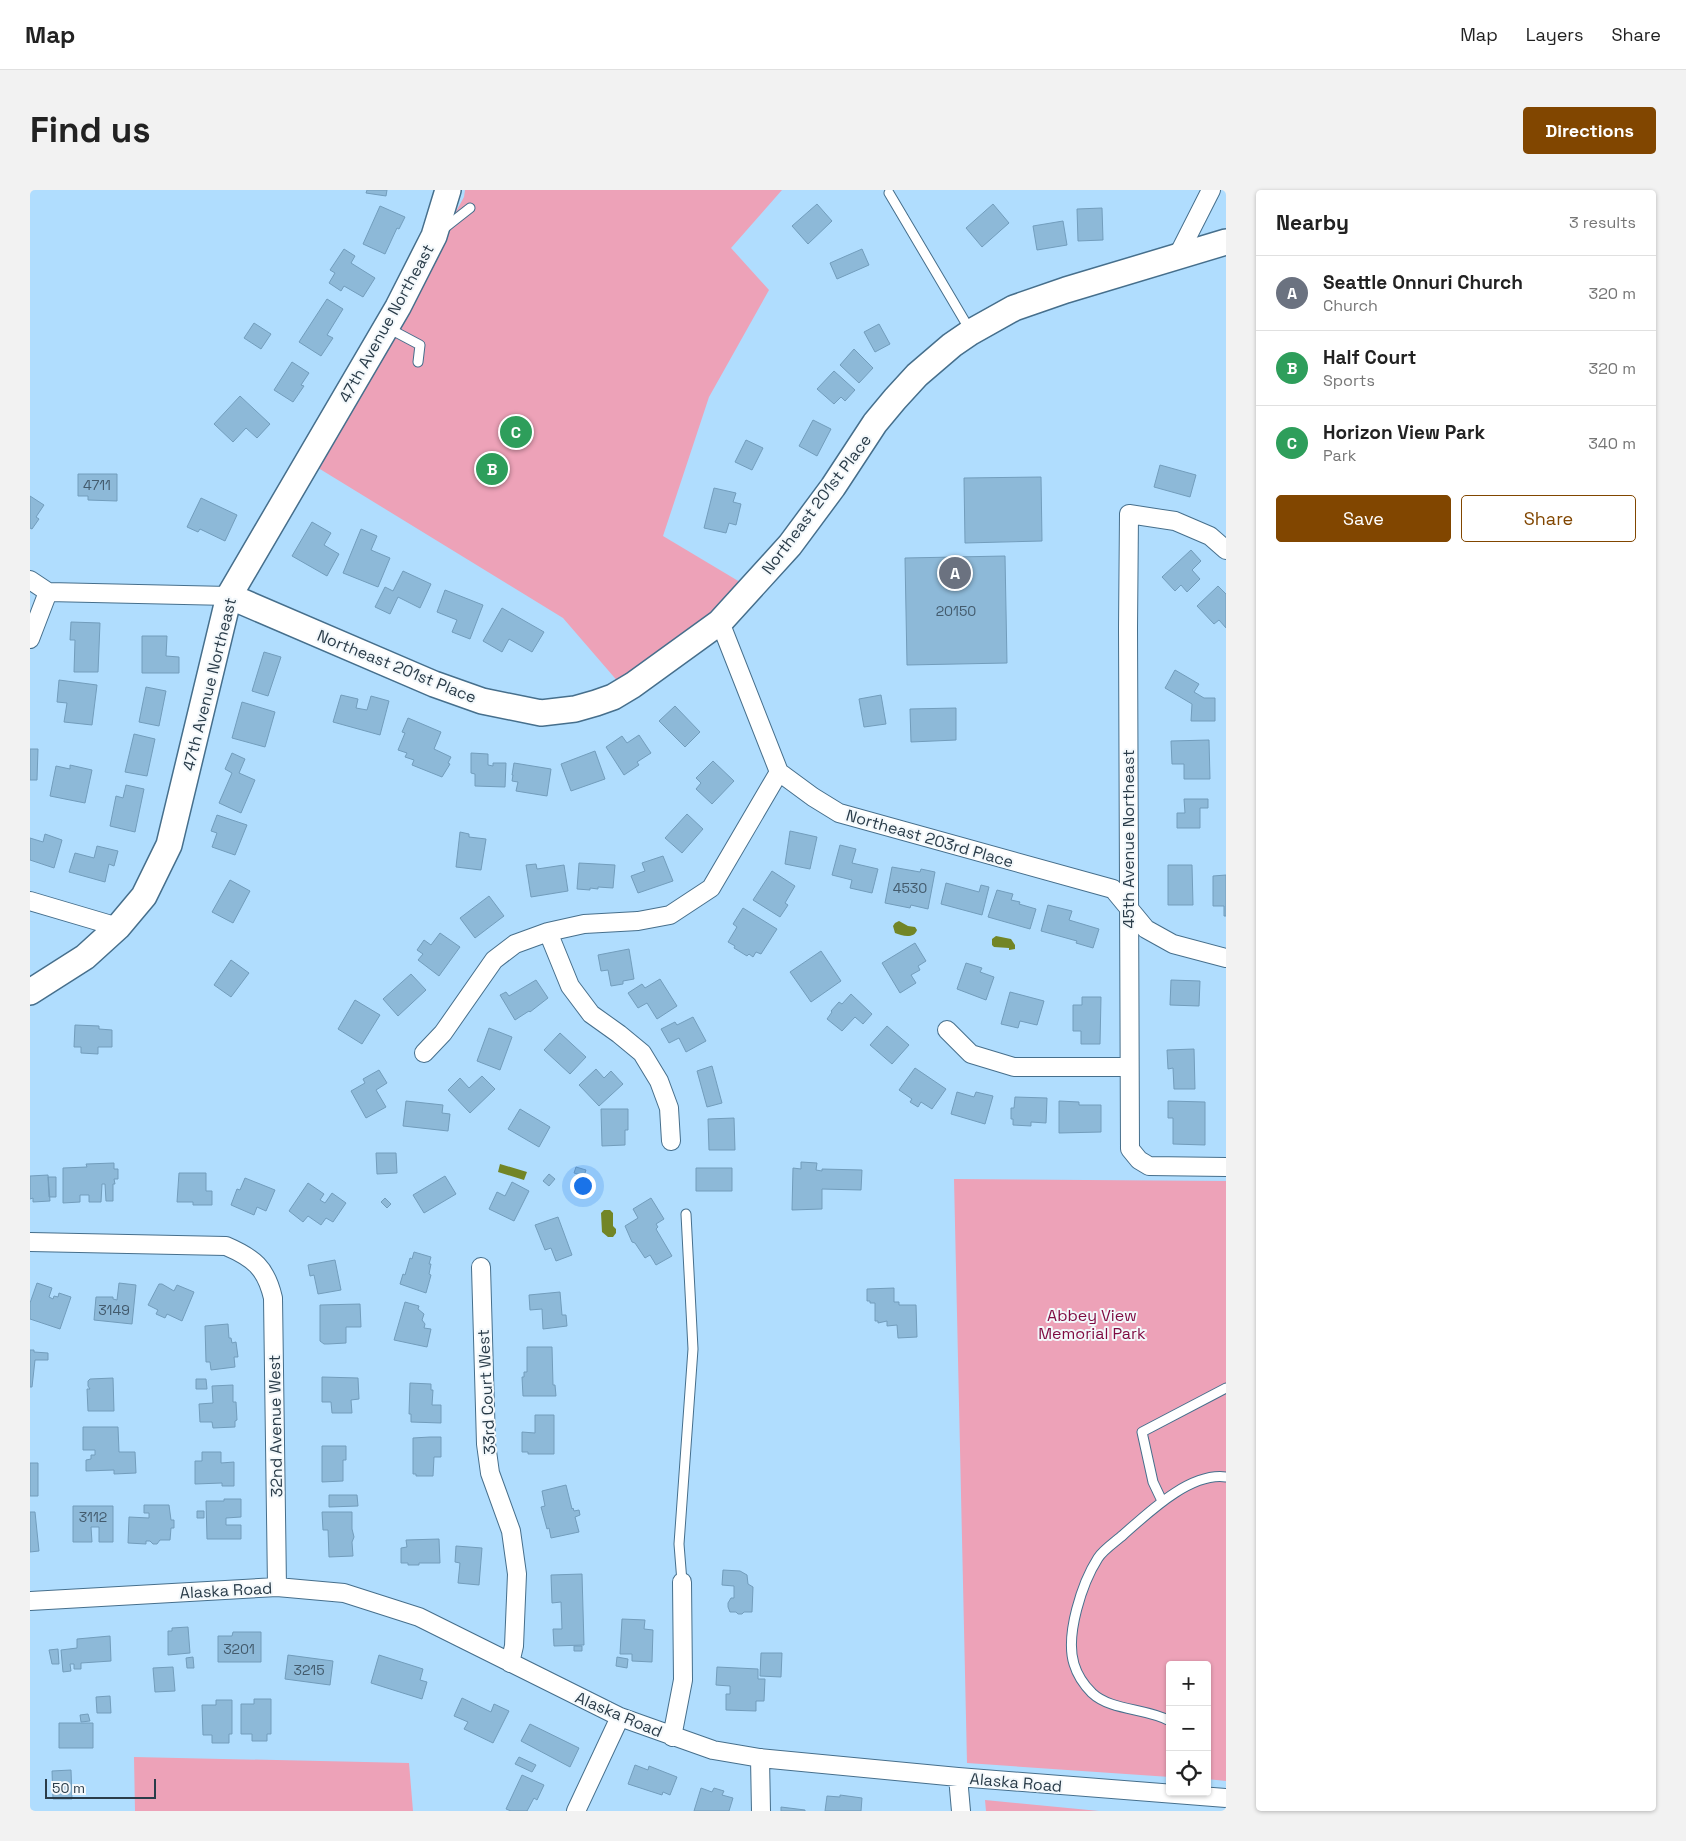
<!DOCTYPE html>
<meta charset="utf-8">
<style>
:root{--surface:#fff;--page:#f2f2f2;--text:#222;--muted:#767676;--line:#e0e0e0;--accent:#814600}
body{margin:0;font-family:"Space Grotesk",sans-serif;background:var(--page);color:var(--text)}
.controls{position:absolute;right:15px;bottom:15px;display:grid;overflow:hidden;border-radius:5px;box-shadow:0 1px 4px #0004}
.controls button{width:45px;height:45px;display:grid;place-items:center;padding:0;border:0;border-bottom:1px solid var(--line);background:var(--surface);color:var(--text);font:25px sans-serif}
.scale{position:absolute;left:15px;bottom:12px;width:111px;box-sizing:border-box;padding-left:5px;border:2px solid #2a3c49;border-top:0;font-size:14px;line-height:18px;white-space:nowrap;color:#2a3c49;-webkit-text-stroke:4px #f3f8fb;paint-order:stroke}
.you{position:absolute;left:552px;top:995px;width:18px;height:18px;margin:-12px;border:4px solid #fff;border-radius:50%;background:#1a73e8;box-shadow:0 0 0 8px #1a73e833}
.badge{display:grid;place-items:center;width:32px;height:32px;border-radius:50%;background:var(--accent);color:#fff;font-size:16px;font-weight:700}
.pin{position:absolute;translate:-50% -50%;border:2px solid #fff;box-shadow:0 1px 5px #0006}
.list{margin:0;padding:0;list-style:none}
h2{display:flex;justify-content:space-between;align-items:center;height:65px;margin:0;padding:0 20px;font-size:21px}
h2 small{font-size:16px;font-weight:400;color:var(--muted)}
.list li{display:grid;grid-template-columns:32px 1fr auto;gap:15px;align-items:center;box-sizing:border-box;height:75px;padding:0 20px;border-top:1px solid var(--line)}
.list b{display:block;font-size:19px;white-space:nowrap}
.list p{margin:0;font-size:16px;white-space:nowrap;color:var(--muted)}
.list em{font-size:16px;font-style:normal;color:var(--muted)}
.actions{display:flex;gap:10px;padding:15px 20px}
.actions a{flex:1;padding:11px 0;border:1px solid var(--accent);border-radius:5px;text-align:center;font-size:18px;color:var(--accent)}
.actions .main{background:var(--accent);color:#fff}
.icon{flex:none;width:28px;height:28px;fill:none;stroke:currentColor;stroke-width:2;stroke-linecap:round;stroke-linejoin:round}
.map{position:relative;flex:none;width:1196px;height:1621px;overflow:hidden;border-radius:5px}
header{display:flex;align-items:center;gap:30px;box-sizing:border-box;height:70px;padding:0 25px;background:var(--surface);border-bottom:1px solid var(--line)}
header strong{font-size:24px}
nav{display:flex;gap:28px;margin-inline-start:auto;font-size:18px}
.intro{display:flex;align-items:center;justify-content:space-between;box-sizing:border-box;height:120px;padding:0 30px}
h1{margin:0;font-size:35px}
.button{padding:12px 22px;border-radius:5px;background:var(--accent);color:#fff;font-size:18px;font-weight:700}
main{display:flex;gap:30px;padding:0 30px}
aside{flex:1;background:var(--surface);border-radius:5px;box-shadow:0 1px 4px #0004}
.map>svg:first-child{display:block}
.green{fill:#eda2b8}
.water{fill:#728526}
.building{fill:#8db9d8;stroke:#729dbc}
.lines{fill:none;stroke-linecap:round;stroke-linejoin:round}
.lane-casing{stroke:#466f8c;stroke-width:11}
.street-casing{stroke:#466f8c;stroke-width:20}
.secondary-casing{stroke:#466f8c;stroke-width:28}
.lane{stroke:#fff;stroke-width:9}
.street{stroke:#fff;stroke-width:18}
.secondary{stroke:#fff;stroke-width:25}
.labels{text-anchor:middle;stroke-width:4;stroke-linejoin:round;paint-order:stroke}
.number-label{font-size:14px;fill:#435b6d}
.street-label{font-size:16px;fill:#2a3c49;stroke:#f3f8fb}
.park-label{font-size:16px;fill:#7f0a41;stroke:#f3f8fb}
</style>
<header>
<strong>Map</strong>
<nav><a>Map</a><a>Layers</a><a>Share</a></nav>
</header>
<div class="intro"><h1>Find us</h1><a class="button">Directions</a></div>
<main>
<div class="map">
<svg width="1196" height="1621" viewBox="0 0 1196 1621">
<rect width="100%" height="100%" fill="#b0ddfe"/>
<!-- green -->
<path class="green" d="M435,0H752L701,58L739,100L679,207L633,346L715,395L670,447L590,494L533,428L285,276L434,7Z
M924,989L1196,991V1591L1177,1589V1475H1140V1587L937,1573Z
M104,1567L379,1573L383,1621H105Z
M955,1610L1069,1621H956Z"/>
<!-- water -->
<path class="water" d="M869,731L878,736L885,737L887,740C884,749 872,746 865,743L863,736L865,733Z
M966,746L981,749L985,755V759L979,760V758L964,757L962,755V749Z
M470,974L497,982L494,990L468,982Z
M574,1020H580L583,1023V1036L586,1039V1043L583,1047H578L572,1042L571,1023Z"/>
<!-- building -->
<path class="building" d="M337,0H357L356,6L336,3Z
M787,14L802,31L778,54L762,36Z
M963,14L979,33L952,57L936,38Z
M350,16L375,27L369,39L367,38L355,64L333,54Z
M1072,18L1073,50L1048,51L1047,19Z
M1033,31L1037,55L1007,60L1003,36Z
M314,59L325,66L321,73L345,88L333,107L314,96L311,101L299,93L305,83L300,80Z
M832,59L839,75L807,89L800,73Z
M297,109L313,119L297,145L303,148L291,166L269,152Z
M224,133L241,144L231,159L214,148Z
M849,134L860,154L845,162L834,142Z
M824,159L843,178L829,193L810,175Z
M262,172L279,183L271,195L274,196L263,212L244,200Z
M804,181L825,200L815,211L811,207L804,214L787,199Z
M210,206L240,234L227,248L216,238L203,252L184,234Z
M783,230L801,239L787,266L769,256Z
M716,250L733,258L722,280L705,272Z
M1130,275L1166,285L1160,307L1124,297Z
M48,284H87V311L58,310V306H48Z
M1011,287L1012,351L935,353L934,288Z
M684,298L706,303L703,312L711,314L706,335L699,333L696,343L674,338Z
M0,306L14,315L6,327L9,329L2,339L0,338Z
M171,308L207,325L195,351L170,339L168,342L157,337Z
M282,332L301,343L294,355L309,364L297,386L262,366Z
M331,339L347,346L341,360L360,368L348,397L313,383Z
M1161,360L1171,371L1162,380L1170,389L1157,402L1151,395L1145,401L1132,387Z
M975,366L977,473L877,475L875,368Z
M373,381L401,394L390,418L368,407L360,424L345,417L355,397L363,401Z
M1188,396L1196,404V438L1189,430L1184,434L1167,416Z
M415,400L453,415L440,449L422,442L427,430L407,422Z
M472,418L514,442L502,462L479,449L472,462L453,451Z
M41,432L70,433L68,482H44L45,450H40Z
M112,446H137L136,466L149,467V483H112Z
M234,462L251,467L238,506L222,501Z
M1145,480L1169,494L1164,502L1174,508H1185V531H1161L1162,514L1135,498Z
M29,490L67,495L62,535L34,532L37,513L27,512Z
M116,497L136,501L129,536L109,532Z
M311,505L328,509L326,518L337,520L341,506L359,511L350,545L303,532Z
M851,505L856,534L834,537L829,509Z
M212,512L245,522L235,557L202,548Z
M645,516L670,542L655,557L629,531Z
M926,518V550L881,552L880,519Z
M378,528L411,542L404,559L421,567L418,573L420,574L412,587L382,575L384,570L375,567L377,563L368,560L375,543L372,542Z
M104,544L125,549L117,586L95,582Z
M609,545L621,563L607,572L609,575L594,585L576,557L592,546L597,553Z
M1179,550L1180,589H1154V574H1142L1141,551Z
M0,559H8L7,590H0Z
M565,561L575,589L541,601L531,574Z
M202,563L215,569L209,583L225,590L211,623L189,613L202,583L195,579Z
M441,563L458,564V575L463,576V573H476L475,597L445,596V584L441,583Z
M683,571L704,591L682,614L666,599L671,593L666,588Z
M484,573L521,579L517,606L486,601L488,592L482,591L483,585H482Z
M40,575L62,580L55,613L20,606L26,576L40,579Z
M96,595L114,599L105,642L80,636L86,606L93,608Z
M1154,609H1178V618H1170V638H1147V623H1155Z
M657,624L673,639L652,663L635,648Z
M187,625L217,635L205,665L182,657L187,643L181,641Z
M760,641L787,647L780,679L755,674Z
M430,642L439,644V647L456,649L451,680L426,677Z
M15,644L32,650L24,678L0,670V648L13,652Z
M810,655L826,659L822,673L848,679L842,703L820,698L822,690L802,685Z
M67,656L88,661L84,676L79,674L75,692L39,682L45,663L64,668Z
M633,666L643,691L608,703L601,686L615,681L612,673Z
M549,673L585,675L583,698L568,697V699L560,698V700L547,699Z
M506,674L507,679L534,675L538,701L501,707L496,675Z
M1138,675H1162L1163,715H1138Z
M862,677L890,682L891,679L905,682L898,719L881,715L880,718L855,713Z
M742,681L765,696L755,713L758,715L750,727L723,710Z
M1196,685V726H1194V716H1183V686Z
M200,690L220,701L203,733L182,722Z
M916,693L949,702L951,695L959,697L952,725L911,714Z
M967,700L983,704L981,710L990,712L989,714L1006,719L1000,739L958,727Z
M459,706L474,726L445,748L430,728Z
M1018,715L1042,721L1039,730L1069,739L1063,758L1046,753L1047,751L1011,741Z
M713,718L747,739L731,764L726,762L723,767L719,764L717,766L704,758L705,756L698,752L707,737L703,734Z
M410,743L430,757L409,786L388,770L393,764L387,760L394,750L401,755Z
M885,753L896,771L888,776L890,780L881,785L886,793L870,803L852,773Z
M599,759L604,789L593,791V794L581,796L578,780L571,781L568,765Z
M791,761L811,791L781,812L760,782Z
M201,770L219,783L201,807L184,795Z
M936,773L952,778L950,782L964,787L956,810L927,799Z
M381,784L396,800L368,826L353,809Z
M630,789L647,816L627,829L617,813L608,818L598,803L612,794L615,798Z
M506,790L518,808L500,822L499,821L485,830L470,805L476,802L479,806Z
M1141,790L1170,791L1169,816L1140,815Z
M980,802L1014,811L1007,835L990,831L988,838L971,834Z
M821,804L842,824L833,834L825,827L812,841L797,829L802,822L801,821L809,812L812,814Z
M1052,807H1071L1070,854H1051V841H1043V815H1052Z
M325,810L350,825L332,854L308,839Z
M663,827L676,851L656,862L649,848L639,853L631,839L645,832L647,835Z
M45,835L69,836V839L82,840V857H68V864L51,863V857H44Z
M857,836L879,855L862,874L840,855Z
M459,838L482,847L470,880L447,871Z
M530,843L556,867L540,884L514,860Z
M1164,859L1165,899H1144L1143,878L1138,879L1137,860Z
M682,876L692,913L677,917L667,881Z
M885,878L916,899L902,919L891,912L888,917L880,912L882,909L869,900Z
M566,879L574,888L581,881L593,894L569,916L549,895Z
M349,880L357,893L346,900L356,917L336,928L321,901L335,893L333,889Z
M452,886L465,899L440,923L418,900L430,888L439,898Z
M927,902L944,907L946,902L963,906L955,934L921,924Z
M985,907L1017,908L1016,933L1001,932V936L983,935V929H981V918H984Z
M376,911L413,915L412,923L420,924L418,941L373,936Z
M1029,911L1049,912V915H1071V942L1029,943Z
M1138,911L1175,912V955L1143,954V928H1138Z
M490,919L520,937L509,957L478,939Z
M571,919H598V940H595V955L572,956Z
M704,928L705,960H679L678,929Z
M346,963H366L367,983L347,984Z
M771,972L787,973L786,980L792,981V979L832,980L831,1000L792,999V1019L762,1020L763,978L771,979Z
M84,973V979H88V989H84L85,994H83V1011H76L75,994H72L71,1012H59V1005H50V1012L33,1013V978L57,977L56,974Z
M546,977L556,980L554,986L544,983Z
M666,978H702V1001H666Z
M149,983H176V1001H182V1015H163V1012H147Z
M519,984L525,989L519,996L513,991Z
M18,985L20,1011L3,1012V1008L0,1009V986Z
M415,986L426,1004L394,1023L383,1005Z
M18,987H26V1007H19Z
M215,988L245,1000L236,1021L227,1017L224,1025L201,1015L207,999L210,1000Z
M482,992L499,1001L484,1031L459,1019L467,1002L475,1006Z
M278,993L294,1004L290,1010L295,1013L302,1003L316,1013L303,1032L296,1028L291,1035L278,1026L273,1032L259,1021Z
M355,1008L361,1014L357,1018L351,1012Z
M621,1008L634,1029L626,1034L628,1037L626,1039L642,1066L626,1075L620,1065L615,1068L605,1053L602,1052L595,1036L608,1028L603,1019Z
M528,1027L542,1065L526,1071L521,1058L515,1060L505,1035Z
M384,1062L401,1067L399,1074H401L399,1084L401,1085L396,1103L370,1094L373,1084L375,1085L380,1068L382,1069Z
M305,1070L311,1100L288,1104L284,1085L280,1086L278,1075Z
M7,1093L22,1098L19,1107L23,1109L24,1106L28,1107L29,1103L41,1107L30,1139L0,1129V1113Z
M89,1093L106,1095L102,1134L64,1130L66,1107H83V1109L87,1110Z
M129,1094H132L144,1101L147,1095L164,1102L152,1131L137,1124L135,1128L126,1124L128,1120L118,1115Z
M864,1098V1112H869V1115H886L887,1147L868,1148L867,1135L857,1136V1131L848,1133V1131H845V1113H840V1111H837V1099Z
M530,1102L532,1125H536L537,1136L513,1139L512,1119L500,1120L499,1105Z
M375,1112L389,1116L388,1119L394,1124L392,1130L395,1134L394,1138L401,1139L397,1157L364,1150Z
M330,1114L331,1137H316V1153L298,1154H294L290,1151V1115Z
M198,1134L199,1148H201L202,1153L206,1152L208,1167H204L205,1177L181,1180L180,1172H176L175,1136Z
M497,1157H522L523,1195H525L526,1206H493L492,1187H494V1182H497Z
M0,1160H4V1162L18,1163V1170H5L2,1197H0Z
M292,1187L328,1188L329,1209L321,1210L322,1223H302L301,1212H292Z
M83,1188L84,1221H58L57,1199H60L58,1196V1191L60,1189Z
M166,1189H176L177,1199H166Z
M380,1193L401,1194V1200H403L402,1215H411V1233L381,1232V1224H379Z
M203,1195V1212H206L207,1230L205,1231V1237L183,1238L182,1232H170L169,1214L183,1213L182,1196Z
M505,1225H524V1264H498V1262H492V1242L505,1243Z
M53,1237H88L89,1262H105L106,1283L84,1284V1280L56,1281V1270L61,1269V1265H65V1260H53Z
M400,1247H411V1267H404L403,1286H386V1284H383V1248Z
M292,1256H316V1270H313V1291L292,1292Z
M172,1262H191V1273L204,1272V1296H192V1293L165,1294V1271H172Z
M0,1273H8V1306H0Z
M536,1295L542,1319L543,1318L544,1321L549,1320L550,1325L545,1327L549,1342L521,1348L519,1338L517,1339L511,1317L515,1316L512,1301Z
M299,1305H327L328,1316L299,1317Z
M194,1309H211V1327L196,1328V1335H211V1349H177L176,1311H194Z
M114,1315H139L141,1330H144V1338H141L140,1350H130L127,1354H123L120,1351H116V1354L98,1353L99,1327L119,1328V1323H114Z
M43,1316H83V1352H69V1337H61L62,1352H43Z
M167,1321H174V1328H167Z
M0,1322H5L9,1361L0,1362Z
M292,1322H322V1339L324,1347L322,1352L323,1366L299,1367L298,1340H293Z
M409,1349L410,1373H389V1375H378V1373H371V1358L377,1357L376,1350Z
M426,1356L452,1358L449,1395L428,1393L430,1373L425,1372Z
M693,1380L710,1381L717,1385L718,1394L723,1397L722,1422H714L712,1424H708L706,1422H700L698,1417V1413L701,1408H704V1396L692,1395Z
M552,1384L554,1455L524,1456L523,1439H532L531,1412L522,1413L521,1385Z
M592,1429L615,1430L614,1439L623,1440L622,1472L602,1471V1464H590Z
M158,1437L160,1463L138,1465V1441H142V1438Z
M203,1442H231V1472H188V1446H202Z
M80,1446L81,1471L51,1473V1479H44V1474H40L41,1481L33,1482L31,1460L47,1458V1449Z
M544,1456H552V1461H544Z
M28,1459L29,1474H22L19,1460Z
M731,1463H752L751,1487L730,1486Z
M258,1465L303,1471L300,1495L255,1489Z
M349,1465L393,1479L390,1490L397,1492L392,1509L341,1493Z
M163,1467L164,1478H157L156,1468Z
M587,1467L598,1469L597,1478L586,1476Z
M143,1477L145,1501L125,1502L123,1478Z
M687,1477L728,1479V1489H735L734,1511H726V1521L696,1520V1504H700V1496L686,1495Z
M80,1506L81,1523H67L66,1507Z
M432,1508L461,1522L464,1514L479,1521L463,1553L434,1539L438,1532L424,1526Z
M224,1509H241V1544H237V1551H222V1544H211V1514H224Z
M186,1510H202V1544H199V1553H182V1545H173L172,1515H186Z
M58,1524L60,1531L51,1532L50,1525Z
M29,1533H63V1558H29Z
M500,1534L549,1558L540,1577L491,1551Z
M489,1567L506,1575L502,1582L485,1574Z
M605,1575L618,1580L619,1576L647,1587L640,1605L633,1602L632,1605L598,1594Z
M41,1580L42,1609H23L22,1581Z
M492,1585L514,1595L507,1610L504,1608L497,1621H481L476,1619Z
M671,1598L682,1602L684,1598L694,1601L692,1605L703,1608L699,1621H664Z
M810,1605L832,1608L831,1621H795L797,1606L810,1607Z
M751,1617L775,1620V1621H751Z"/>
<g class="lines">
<!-- lane casing -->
<g class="lane-casing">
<path id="lane" d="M859,3L940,140
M412,40L440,18
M358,138L390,155L388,172
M1132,1311L1123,1292L1112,1242L1196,1198
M652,1392L649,1354L663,1159L656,1024
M1140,1531C1117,1518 1081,1521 1062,1503C1054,1495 1047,1484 1044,1474C1035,1445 1052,1393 1068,1368C1073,1360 1085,1352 1093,1345C1118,1323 1160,1282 1196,1287"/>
</g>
<!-- street casing -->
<g class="street-casing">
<path id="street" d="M1147,67L1181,0
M1196,360L1180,346L1145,331L1099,324L1098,438L1100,959L1109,970L1119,976L1196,977
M0,390L18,402L199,406
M690,432L749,582L783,607L809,623L1083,699L1116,739L1143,754L1196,768
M0,449L18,402
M0,711L88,737
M518,742L540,796L561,824L589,844L612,863L629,891L639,918L641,951
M917,840L941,864L984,877H1098
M394,863L413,843L464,770L485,754L518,742L554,734L608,731L640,725L681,698L749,582
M0,1052L196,1056C224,1068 236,1078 243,1108L247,1397
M451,1077L456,1254L460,1283L481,1341L487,1384L484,1456L480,1473
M0,1411L247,1397L314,1403L389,1427L590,1527L683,1560L730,1568L928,1587L1196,1608
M642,1547L653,1490L652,1392
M730,1568L731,1621
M928,1587L931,1621
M546,1621L590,1527"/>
</g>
<!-- secondary casing -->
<g class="secondary-casing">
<path id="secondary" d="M199,406L404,494L452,511L511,523L545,519L566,513L583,507L603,495L690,432L760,355L803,297L845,233L865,209L887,185L922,155L941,142L984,118L1036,100L1196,52
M0,802L55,767L88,737L114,706L139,655L199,406L368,117L404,46L418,0"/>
</g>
<!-- lane -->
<use href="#lane" class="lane"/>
<!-- street -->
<use href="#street" class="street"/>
<!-- secondary -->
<use href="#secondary" class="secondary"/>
</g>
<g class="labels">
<!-- number labels -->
<g class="number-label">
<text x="67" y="300">4711</text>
<text x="926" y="426">20150</text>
<text x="880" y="703">4530</text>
<text x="84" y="1125">3149</text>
<text x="63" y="1332">3112</text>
<text x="209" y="1464">3201</text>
<text x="279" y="1485">3215</text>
</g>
<!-- street labels -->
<g class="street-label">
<text transform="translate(356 133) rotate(-61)" y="6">47th Avenue Northeast</text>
<text transform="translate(786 314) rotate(-53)" y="6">Northeast 201st Place</text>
<text transform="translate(367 476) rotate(22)" y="6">Northeast 201st Place</text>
<text transform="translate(179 494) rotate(-76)" y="6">47th Avenue Northeast</text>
<text transform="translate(900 648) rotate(16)" y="6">Northeast 203rd Place</text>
<text transform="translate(1098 649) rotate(-90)" y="6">45th Avenue Northeast</text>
<text transform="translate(456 1202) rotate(-93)" y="6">33rd Court West</text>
<text transform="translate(245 1236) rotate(-91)" y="6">32nd Avenue West</text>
<text transform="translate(196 1400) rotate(-3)" y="6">Alaska Road</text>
<text transform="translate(589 1524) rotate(23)" y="6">Alaska Road</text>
<text transform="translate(986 1592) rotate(5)" y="6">Alaska Road</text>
</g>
<!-- park labels -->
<g class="park-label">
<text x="1062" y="1131">Abbey View<tspan x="1062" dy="18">Memorial Park</tspan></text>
</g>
</g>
</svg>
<div class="controls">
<button>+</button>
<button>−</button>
<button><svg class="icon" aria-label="locate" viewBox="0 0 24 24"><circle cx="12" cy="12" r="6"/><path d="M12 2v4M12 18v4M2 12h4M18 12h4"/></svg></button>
</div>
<div class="scale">50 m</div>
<div class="you"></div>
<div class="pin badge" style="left:925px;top:383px;background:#6b7280">A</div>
<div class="pin badge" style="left:462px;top:279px;background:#2e9e5b">B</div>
<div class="pin badge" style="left:486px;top:242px;background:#2e9e5b">C</div>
</div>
<aside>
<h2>Nearby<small>3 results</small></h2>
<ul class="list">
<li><span class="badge" style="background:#6b7280">A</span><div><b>Seattle Onnuri Church</b><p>Church</p></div><em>320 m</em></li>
<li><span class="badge" style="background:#2e9e5b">B</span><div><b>Half Court</b><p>Sports</p></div><em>320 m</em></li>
<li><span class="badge" style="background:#2e9e5b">C</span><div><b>Horizon View Park</b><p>Park</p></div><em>340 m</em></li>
</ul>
<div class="actions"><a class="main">Save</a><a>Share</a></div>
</aside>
</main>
